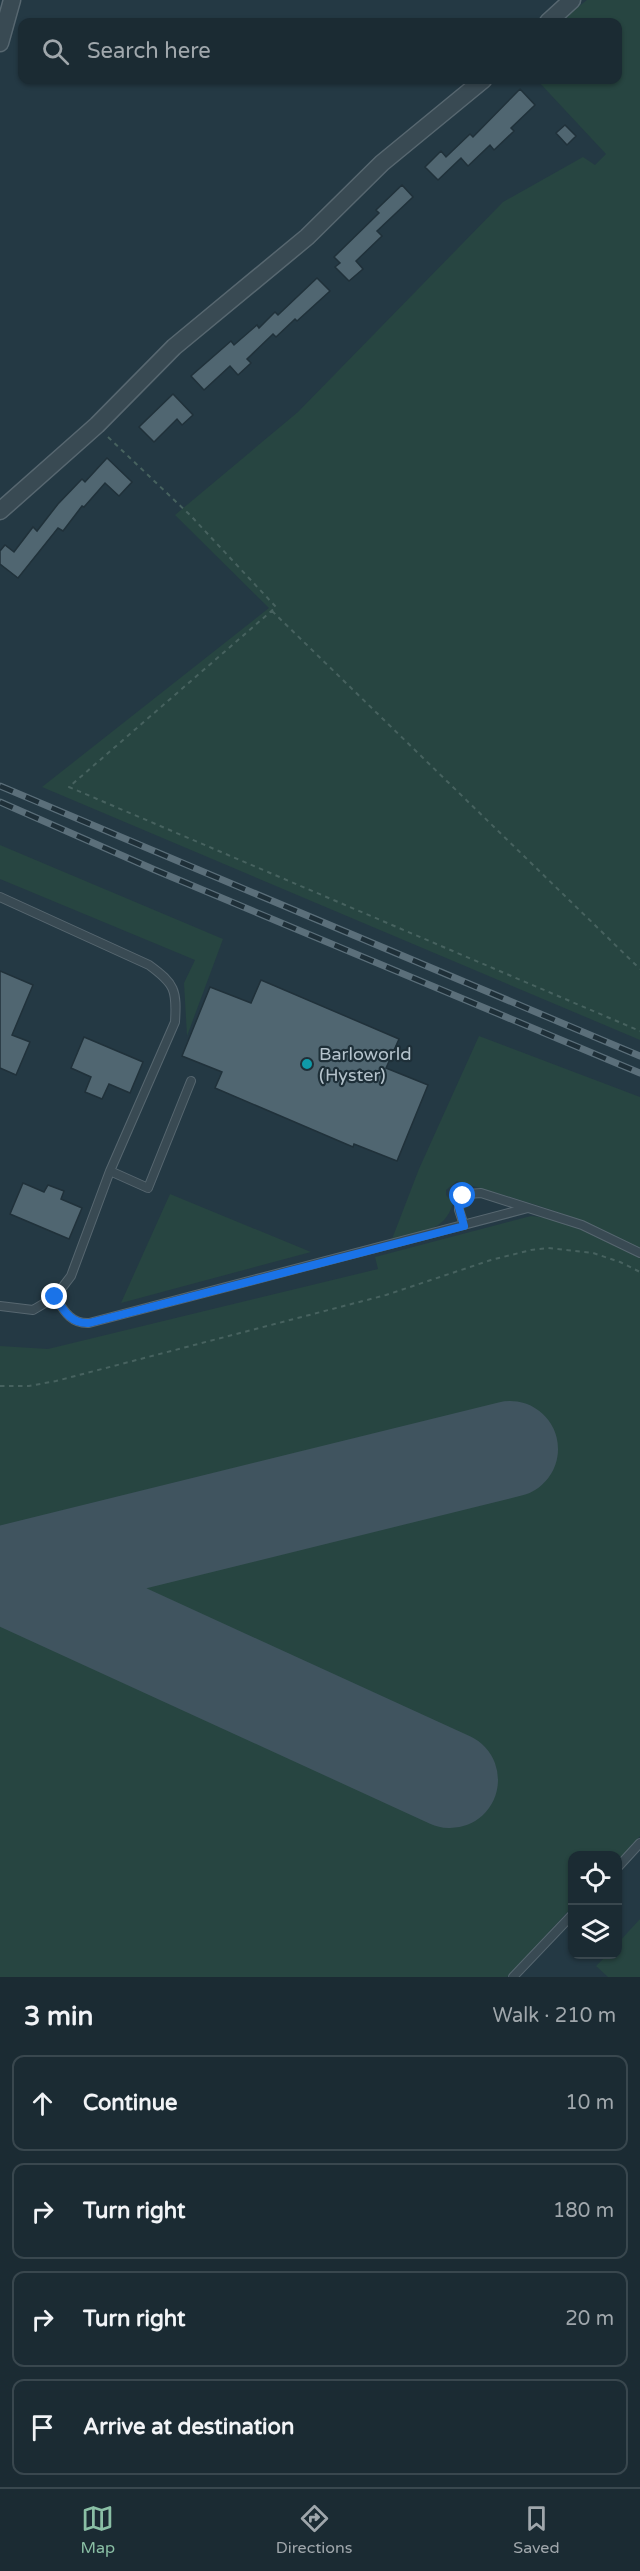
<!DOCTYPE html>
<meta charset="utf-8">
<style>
:root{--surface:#1b2b33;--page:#28373f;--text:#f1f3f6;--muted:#a0a7ac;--line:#39474e;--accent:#8abfa5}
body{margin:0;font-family:"Varela Round",sans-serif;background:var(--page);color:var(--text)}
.controls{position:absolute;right:18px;bottom:18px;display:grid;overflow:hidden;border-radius:12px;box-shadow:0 2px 4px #0004}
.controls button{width:54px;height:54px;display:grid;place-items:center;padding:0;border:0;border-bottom:2px solid var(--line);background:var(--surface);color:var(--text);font:30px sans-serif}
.stop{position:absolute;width:18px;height:18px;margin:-14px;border:4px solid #1a73e8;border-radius:50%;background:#fff}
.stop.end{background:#1a73e8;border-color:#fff;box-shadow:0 2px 6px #0008}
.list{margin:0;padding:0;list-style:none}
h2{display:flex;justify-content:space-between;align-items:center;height:78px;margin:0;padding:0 24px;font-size:26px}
h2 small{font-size:20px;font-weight:400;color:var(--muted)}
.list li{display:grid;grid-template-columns:39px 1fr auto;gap:18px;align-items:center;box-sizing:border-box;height:96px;margin:0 12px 12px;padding:0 12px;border:2px solid var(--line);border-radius:12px}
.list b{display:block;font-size:22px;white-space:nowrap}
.list em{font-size:20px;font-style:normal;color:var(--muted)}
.icon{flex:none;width:33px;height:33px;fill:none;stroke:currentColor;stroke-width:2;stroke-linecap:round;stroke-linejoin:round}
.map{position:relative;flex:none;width:640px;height:1977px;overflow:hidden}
.search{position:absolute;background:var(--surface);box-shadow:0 2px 4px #0004;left:18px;right:18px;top:18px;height:66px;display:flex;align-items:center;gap:15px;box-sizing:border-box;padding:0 21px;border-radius:12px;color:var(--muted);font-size:22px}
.sheet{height:510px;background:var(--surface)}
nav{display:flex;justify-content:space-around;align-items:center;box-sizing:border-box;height:84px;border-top:2px solid var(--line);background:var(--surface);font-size:16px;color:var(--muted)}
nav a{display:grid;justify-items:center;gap:3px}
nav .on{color:var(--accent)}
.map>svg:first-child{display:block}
.green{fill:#274541}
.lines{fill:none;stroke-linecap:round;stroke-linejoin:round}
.runway{stroke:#40545f;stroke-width:96}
.building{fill:#506671;stroke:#20313a;stroke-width:1.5}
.lane-casing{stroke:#576770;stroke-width:10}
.street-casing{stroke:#576770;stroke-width:19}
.path{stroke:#47625f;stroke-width:2;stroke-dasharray:4.5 4.5;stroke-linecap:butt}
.lane{stroke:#394a53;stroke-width:8}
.street{stroke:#394a53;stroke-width:16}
.rail-casing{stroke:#5b6f7a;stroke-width:7}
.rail{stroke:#1e2f38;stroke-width:4.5;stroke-dasharray:14;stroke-linecap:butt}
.route{stroke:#1a73e8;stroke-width:8}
.culture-dot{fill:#0f9aa8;stroke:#1e2f38;stroke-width:2}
.labels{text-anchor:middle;stroke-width:4.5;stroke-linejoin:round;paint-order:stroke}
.poi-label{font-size:18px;fill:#b6c4cd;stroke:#1e2f38;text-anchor:start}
</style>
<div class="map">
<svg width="640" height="1977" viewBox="0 0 640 1977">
<rect width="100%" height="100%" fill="#243944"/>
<!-- green -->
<path class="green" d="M587,0H640V1040L42,787L269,608L175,515L298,412L503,202L583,157L595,165L606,154L537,80H618V22H559Z
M0,845L223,939L187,1036L184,983L195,960L0,879Z
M479,1036L640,1097V1250C585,1215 519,1201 457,1181L446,1190V1195L453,1203C445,1233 418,1232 392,1239L419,1169Z
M170,1194L311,1252L121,1303Z
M531,1216C568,1219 608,1239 640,1257V1836L618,1860V1856H572V1907L507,1977H0V1346L48,1349L378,1269L375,1257Z
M640,1919V1977H608L596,1966L607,1955L618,1954V1943Z"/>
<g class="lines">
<!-- runway -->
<path class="runway" d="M0,1574L450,1780
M0,1575L510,1449"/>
</g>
<!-- building -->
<path class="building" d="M520,89L535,105L511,128L514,131L494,150L490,145L468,166L461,158L438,180L425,167L441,151L446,157L470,134L473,137Z
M565,125L576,136L567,145L556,133Z
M402,185L413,197L377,231L382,236L356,261L363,269L349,281L335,267L340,263L334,257L379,213L376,210Z
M317,278L330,291L297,321L295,319L276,337L273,334L247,359L251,363L238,375L230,366L204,390L191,376L231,341L234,345L257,325L259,328L275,312L278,315Z
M173,394L193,415L182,425L177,419L154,442L139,427Z
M107,458L132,482L119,496L105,483L84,507L82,506L63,531L58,528L18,578L0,564V551L5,545L14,552L33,527L37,531L58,504L82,479L85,482Z
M0,971L33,985L12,1035L30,1042L16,1075L0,1068Z
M261,980L399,1039L386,1068L428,1085L397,1161L354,1144L353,1147L215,1088L222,1072L182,1056L210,987L251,1003Z
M84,1037L143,1062L130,1093L109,1084L102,1099L85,1092L91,1077L71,1068Z
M23,1183L44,1192L48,1185L64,1191L61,1199L82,1208L69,1239L10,1214Z"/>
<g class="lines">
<!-- lane casing -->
<g class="lane-casing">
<path id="lane" d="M0,897L149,965C175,984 177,990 175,1022L110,1171L71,1276L55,1297L33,1310L0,1306
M110,1171L148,1188L191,1081
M464,1225L459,1210L460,1200L468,1194L481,1193L582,1225L640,1253
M55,1297C64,1311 71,1324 89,1323L528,1208
M618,1867L640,1843
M513,1977L572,1915"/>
</g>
<!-- street casing -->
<g class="street-casing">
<path id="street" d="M548,22L572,0
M0,43L12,0
M0,511L97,425L174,347L307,237L382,163L483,80"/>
</g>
<!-- path -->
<path class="path" d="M108,437L191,516L276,607L69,787L640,1031
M272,611L640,969
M0,1386H29L56,1381L386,1295L491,1260L531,1250L548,1248L593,1253L620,1262L640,1272"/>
<!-- lane -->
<use href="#lane" class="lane"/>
<!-- street -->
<use href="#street" class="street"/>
<!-- rail casing -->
<g class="rail-casing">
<path id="rail" d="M0,786L640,1056
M0,802L155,870L640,1073"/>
</g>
<!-- rail -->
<use href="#rail" class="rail"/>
</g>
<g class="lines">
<!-- route -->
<path class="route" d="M55,1297C64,1311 71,1324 89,1323L464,1226L458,1204L463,1196"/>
</g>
<!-- markers -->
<circle class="culture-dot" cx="307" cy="1064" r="6"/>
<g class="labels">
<!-- poi labels -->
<g class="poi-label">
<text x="319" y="1060">Barloworld<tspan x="319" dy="21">(Hyster)</tspan></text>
</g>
</g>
</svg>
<div class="controls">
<button><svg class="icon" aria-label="locate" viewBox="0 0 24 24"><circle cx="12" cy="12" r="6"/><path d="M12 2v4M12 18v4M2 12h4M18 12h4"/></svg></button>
<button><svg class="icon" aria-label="layers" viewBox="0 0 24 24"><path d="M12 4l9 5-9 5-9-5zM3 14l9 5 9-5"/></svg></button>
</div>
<div class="stop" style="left:463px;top:1196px"></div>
<div class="stop end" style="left:55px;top:1297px"></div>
<div class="search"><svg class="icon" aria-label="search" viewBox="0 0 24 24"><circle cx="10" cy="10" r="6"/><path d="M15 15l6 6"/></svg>Search here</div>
</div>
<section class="sheet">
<h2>3 min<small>Walk · 210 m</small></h2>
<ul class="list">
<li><svg class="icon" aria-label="ahead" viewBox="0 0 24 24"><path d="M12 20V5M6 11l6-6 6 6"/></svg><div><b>Continue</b></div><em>10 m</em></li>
<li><svg class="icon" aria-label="right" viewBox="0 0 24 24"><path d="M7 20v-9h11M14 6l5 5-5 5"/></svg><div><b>Turn right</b></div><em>180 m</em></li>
<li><svg class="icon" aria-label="right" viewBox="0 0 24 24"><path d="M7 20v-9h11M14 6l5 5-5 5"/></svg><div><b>Turn right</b></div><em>20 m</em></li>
<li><svg class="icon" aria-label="arrive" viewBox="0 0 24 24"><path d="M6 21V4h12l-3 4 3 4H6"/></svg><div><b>Arrive at destination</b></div></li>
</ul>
</section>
<nav>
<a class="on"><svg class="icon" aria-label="map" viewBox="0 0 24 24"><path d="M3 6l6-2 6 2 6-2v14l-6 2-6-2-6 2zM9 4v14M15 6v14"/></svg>Map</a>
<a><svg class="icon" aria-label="directions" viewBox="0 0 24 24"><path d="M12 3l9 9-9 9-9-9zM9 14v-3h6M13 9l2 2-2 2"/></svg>Directions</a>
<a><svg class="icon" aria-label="saved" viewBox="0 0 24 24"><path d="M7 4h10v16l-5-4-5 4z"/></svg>Saved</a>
</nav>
